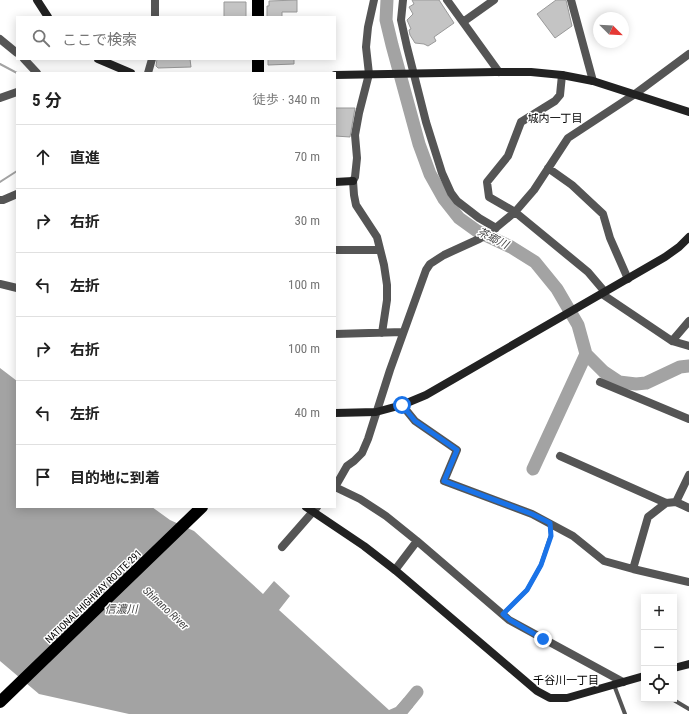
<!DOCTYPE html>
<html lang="ja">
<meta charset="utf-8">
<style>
:root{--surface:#fff;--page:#f6f6f6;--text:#222;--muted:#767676;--line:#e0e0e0}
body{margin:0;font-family:"Roboto Condensed","Noto Sans JP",sans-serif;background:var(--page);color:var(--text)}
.controls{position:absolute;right:12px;bottom:12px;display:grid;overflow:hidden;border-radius:0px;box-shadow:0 2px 10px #0003}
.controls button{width:36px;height:36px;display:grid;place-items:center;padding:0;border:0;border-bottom:1px solid var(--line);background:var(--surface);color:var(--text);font:20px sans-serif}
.compass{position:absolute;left:593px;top:12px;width:36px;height:36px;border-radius:50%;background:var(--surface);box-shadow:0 2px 10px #0003;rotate:114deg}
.stop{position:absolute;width:12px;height:12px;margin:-9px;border:3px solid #1a73e8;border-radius:50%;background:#fff}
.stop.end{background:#1a73e8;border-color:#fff;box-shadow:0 1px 4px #0008}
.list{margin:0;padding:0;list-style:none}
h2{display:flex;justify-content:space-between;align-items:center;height:52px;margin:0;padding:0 16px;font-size:17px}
h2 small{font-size:13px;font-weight:400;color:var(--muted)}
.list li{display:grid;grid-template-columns:26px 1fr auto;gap:12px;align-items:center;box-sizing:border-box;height:64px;padding:0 16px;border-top:1px solid var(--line)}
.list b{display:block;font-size:15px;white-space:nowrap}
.list em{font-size:13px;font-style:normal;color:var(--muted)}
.icon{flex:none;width:22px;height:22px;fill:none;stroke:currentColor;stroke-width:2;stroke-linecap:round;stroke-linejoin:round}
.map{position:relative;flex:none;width:689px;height:714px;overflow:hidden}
.search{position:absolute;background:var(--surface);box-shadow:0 2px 10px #0003;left:16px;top:16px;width:320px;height:44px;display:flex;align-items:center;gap:10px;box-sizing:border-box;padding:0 14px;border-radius:0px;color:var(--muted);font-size:15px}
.panel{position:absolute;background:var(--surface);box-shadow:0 2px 10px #0003;left:16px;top:72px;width:320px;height:436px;border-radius:0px}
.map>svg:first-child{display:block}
.water{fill:#a3a3a3}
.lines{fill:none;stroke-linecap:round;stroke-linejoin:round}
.stream{stroke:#a3a3a3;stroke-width:2}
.river{stroke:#a3a3a3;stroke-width:13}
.building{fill:#c4c4c4;stroke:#999}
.lane{stroke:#555;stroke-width:4}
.street{stroke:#555;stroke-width:8}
.secondary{stroke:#222;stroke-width:8}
.highway{stroke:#000;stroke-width:12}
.route{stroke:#1a73e8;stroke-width:5}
.labels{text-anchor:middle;stroke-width:3;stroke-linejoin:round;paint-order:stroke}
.street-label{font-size:10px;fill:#000;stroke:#fff}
.neighbourhood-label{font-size:11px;fill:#000;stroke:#fff}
.water-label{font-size:11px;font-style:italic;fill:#444;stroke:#fff}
</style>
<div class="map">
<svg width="689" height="714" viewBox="0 0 689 714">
<rect width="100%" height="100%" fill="#fff"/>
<!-- water -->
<path class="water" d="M0,368L17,381V507H152L170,520L194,531L263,594L274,581L290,596L279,610L389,710L396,707L404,698L413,707L406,714H129L39,694L0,661Z"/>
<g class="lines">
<!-- stream -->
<path class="stream" d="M0,64L17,73
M0,182L17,171"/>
<!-- river -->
<path class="river" d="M387,0L386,20L392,45L419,144L430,174L444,199L459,218L477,231L511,247L535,262L557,289L578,325L586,354L604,372L619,382L636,384L646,383L680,367L689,366
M533,469L586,354
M399,714L417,692"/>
</g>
<!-- building -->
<path class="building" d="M297,0V12H282V17H267V6H269V1Z
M412,0H439L454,23L434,37L436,41L428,46L424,44L415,43L410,35L409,30L411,29L407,20L413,14L409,7L414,4Z
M556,0H566L572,26L555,38L537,14Z
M224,2H246V17H224Z
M157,59H190L191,67L158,68L156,66Z
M268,59H294V64L268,65Z
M335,108H355L350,137L335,136Z"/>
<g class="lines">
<!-- lane -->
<path class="lane" d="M503,614L527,590L541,565L551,535L550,524
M614,685L625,714
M672,699L689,709"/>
<!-- street -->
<path class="street" d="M155,0V17
M374,0L368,27L366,47L369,74L359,113L355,135L357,158L355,177L353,181L354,195L356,205L377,237L384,265L387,285V300L382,333
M403,0L401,20L407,47L426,122L442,173L451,193L457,201L479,218L496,228
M447,0L499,72
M571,0L593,81
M463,22L494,0
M0,39L17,53
M24,59L37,73
M148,73L152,59
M562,75L560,95L555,101L521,122L508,156L487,182L489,197L515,212L588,272L605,292
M0,98L17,92
M548,168L572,185L603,214L610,238L628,279
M0,200H3L17,194
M335,250H380
M0,284L17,288
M602,294L672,341L689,346
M335,334L403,332
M672,341L689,321
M600,382L689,419
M402,405L415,421L457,450L444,481L532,514L573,536L604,561L633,569L689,582
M560,456L666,503
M335,487L347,466L354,461L362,453L368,439L390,370L426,270L430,264L444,255L479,239L492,231L515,212L534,190L568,138L635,94L689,54
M335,487L360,499L386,516L417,541L509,620L623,682
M676,502L689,475
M282,547L317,507
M633,569L648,517L666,503L676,502L689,508
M395,570L417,541"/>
<!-- secondary -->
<path class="secondary" d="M37,0L48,17
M98,59L131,73
M335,75L495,72H531L562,75L593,81L689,112
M335,182L353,181
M335,413L376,412L402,405L426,395L665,257L679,247L689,237
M306,507L364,546L395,570L537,691L550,698H567L644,676
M674,668L689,664"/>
<!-- highway -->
<path class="highway" d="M258,0V17
M258,59V73
M0,702L202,507"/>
</g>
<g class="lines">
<!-- route -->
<path class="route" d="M402,405L415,421L457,450L444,481L532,514L550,523L551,536L541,565L527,590L503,614L510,620L543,639"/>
</g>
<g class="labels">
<!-- street labels -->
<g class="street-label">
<text transform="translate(93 596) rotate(-44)" y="4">NATIONAL HIGHWAY ROUTE 291</text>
</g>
<!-- neighbourhood labels -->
<g class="neighbourhood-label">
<text x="555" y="122">城内一丁目</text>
<text x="566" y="684">千谷川一丁目</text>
</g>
<!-- water labels -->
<g class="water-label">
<text transform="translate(493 238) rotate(26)" y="4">茶郷川</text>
<text transform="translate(166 608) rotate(43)" y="4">Shinano River</text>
<text x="121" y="613">信濃川</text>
</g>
</g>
</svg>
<div class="controls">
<button>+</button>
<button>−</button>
<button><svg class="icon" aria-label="locate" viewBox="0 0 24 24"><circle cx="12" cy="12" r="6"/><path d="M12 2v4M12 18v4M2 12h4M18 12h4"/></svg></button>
</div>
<svg class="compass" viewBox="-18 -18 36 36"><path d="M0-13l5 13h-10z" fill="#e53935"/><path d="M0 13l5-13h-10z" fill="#767676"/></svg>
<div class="stop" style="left:402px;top:405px"></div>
<div class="stop end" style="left:543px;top:639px"></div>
<div class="search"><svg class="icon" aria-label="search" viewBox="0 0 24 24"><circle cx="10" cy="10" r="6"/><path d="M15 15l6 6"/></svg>ここで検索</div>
<section class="panel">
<h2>5 分<small>徒歩 · 340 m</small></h2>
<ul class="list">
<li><svg class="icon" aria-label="ahead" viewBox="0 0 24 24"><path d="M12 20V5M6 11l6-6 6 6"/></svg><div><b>直進</b></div><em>70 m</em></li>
<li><svg class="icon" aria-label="right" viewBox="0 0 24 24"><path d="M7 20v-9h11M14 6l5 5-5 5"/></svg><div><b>右折</b></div><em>30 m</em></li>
<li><svg class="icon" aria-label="left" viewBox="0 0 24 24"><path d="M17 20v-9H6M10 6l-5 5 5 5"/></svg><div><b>左折</b></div><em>100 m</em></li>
<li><svg class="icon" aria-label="right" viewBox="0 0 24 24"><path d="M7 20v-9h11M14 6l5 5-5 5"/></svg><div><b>右折</b></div><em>100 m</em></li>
<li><svg class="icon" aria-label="left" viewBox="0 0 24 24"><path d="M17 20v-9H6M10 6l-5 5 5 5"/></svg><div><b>左折</b></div><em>40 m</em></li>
<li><svg class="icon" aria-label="arrive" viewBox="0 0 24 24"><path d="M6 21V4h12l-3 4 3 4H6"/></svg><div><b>目的地に到着</b></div></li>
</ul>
</section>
</div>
